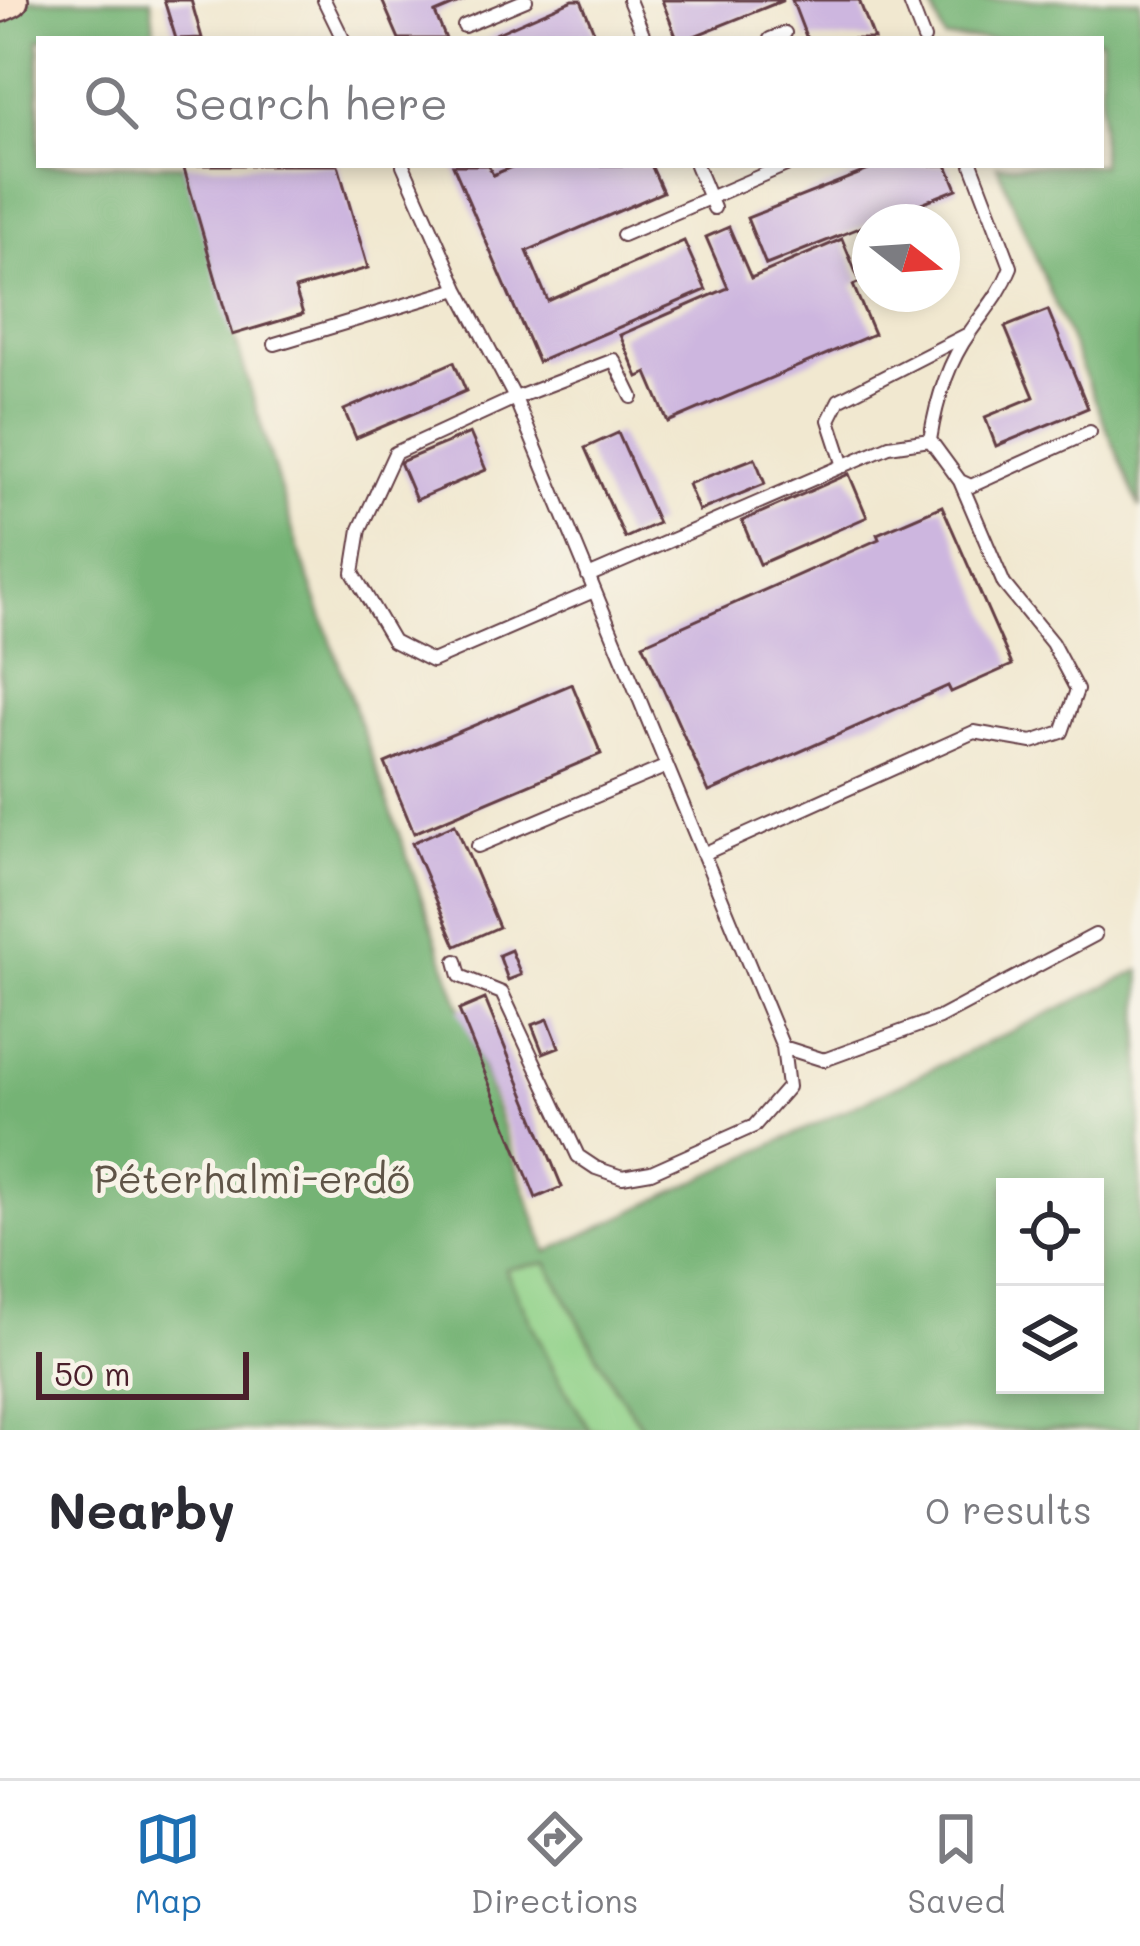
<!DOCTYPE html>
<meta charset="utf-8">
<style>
:root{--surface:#fff;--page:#f7f7f7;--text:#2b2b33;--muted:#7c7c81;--line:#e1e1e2;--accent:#1f6fb2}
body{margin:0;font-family:Mali,sans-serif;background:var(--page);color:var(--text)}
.controls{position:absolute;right:36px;bottom:36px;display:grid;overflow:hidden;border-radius:0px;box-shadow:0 6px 18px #0003}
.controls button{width:108px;height:108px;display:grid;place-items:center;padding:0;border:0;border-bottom:3px solid var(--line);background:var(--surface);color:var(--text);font:60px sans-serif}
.compass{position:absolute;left:852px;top:204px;width:108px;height:108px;border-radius:50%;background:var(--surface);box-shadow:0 6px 18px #0003;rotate:107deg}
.scale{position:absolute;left:36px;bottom:30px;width:213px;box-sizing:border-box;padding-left:12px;border:6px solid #4a1f2b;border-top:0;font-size:33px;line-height:42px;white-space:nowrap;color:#4a1f2b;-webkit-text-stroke:9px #f7f3e8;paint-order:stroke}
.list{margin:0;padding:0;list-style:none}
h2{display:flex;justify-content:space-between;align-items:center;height:156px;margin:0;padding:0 48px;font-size:51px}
h2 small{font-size:39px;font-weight:400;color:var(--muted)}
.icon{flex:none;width:66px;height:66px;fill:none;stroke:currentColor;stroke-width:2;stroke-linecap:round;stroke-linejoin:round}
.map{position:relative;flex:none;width:1140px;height:1430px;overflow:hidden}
.search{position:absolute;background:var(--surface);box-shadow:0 6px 18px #0003;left:36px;right:36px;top:36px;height:132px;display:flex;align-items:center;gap:30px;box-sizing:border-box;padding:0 42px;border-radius:0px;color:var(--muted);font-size:45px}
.sheet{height:348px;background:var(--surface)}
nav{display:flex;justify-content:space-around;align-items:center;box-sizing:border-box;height:168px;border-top:3px solid var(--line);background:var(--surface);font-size:33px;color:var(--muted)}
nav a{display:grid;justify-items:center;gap:6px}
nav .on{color:var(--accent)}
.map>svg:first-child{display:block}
.green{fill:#90d188;stroke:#6d785a;stroke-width:3}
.forest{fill:#74b374;stroke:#5f6950;stroke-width:3;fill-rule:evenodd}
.building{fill:#cdb6df}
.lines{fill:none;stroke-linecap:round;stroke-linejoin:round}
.lane-casing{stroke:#633d44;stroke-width:16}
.secondary-casing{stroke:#633d44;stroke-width:38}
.lane{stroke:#fff;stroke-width:12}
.secondary{stroke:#fbe5cf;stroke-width:33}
.labels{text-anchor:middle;stroke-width:10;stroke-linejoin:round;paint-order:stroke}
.park-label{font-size:39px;fill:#5f5447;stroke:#f7f3e8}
</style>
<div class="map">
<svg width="1140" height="1430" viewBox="0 0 1140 1430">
<rect width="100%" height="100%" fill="#f7f3e8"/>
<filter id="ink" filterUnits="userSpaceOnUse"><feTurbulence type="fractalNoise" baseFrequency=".00833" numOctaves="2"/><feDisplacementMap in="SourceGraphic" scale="24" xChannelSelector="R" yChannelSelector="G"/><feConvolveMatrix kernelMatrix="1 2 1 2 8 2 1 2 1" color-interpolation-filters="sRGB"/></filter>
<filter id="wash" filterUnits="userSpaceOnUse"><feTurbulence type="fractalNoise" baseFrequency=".004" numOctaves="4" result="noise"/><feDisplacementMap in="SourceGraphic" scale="48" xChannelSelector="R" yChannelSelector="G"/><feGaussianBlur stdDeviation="2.7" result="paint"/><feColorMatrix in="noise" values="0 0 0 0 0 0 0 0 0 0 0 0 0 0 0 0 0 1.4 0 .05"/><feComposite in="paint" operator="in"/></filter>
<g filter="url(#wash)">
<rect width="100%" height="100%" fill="#f1e8d0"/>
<!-- green -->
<path class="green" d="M547,1263L614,1386L645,1430H590L557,1376L504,1268Z"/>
<!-- forest -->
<path class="forest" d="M0,0H151L155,39H39V165H183L298,548L547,1252L1140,970V1430H645L614,1386L547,1263L505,1269L557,1376L590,1430H0ZM1005,1187H1095V1385H1005Z
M929,0H1140V508L997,165H1101V39H945Z"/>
<g id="blocks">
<!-- building -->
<path class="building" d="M164,0H191L202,38L176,39Z
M382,0H466L435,13L446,39H399Z
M573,0H581L597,39H484Z
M662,0H784L687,39H677Z
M792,0H859L874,39H807Z
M183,165H338L368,268L295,289L303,314L232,335Z
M453,165H488L493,175L516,165H651L663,192L527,251L548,301L684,241L706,290L538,362Z
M881,165H947L957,189L766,265L747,218Z
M729,227L751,278L842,239L860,282L853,285L874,334L668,422L647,373L638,377L620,335L728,288L706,237Z
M1048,310L1088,408L996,446L985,417L1034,397L1005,327Z
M454,362L466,391L356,438L344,410Z
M470,433L486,470L416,500L400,462Z
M618,433L658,523L625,538L585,448Z
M755,458L765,484L699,511L688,484Z
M849,474L867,517L760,564L742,521Z
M942,506L1012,665L951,692L948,686L709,792L643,644L879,539L877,534Z
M572,684L601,754L414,833L385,763Z
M455,824L499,927L456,946L412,843Z
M511,950L521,975L508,980L499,955Z
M485,999L562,1187L536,1198L459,1010Z
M548,1019L559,1047L543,1053L532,1025Z"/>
</g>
</g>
<g filter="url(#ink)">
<use href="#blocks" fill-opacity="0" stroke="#633d44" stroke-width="3"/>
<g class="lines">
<!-- lane casing -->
<g class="lane-casing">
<path id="lane" d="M324,0L343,39
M629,0L645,39
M909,0L924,39
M464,26L526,0
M770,39L785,33
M403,165L458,289L515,398L783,1047L788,1087L754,1126L651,1172L622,1177L596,1168L578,1156L502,993L460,976L456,961
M696,165L714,208
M623,235L786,165
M275,344L458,289
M930,440C936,402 947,364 970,332C986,309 1001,293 1011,267L972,165
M844,466L829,420L839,400L966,335
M588,576L889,446L930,440L960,481L971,486L1090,432
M594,591L432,661L393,641L353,573L360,529L395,453L515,398L614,360L632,397
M478,846L667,766
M703,854L974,732L1032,742L1062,732L1077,690L1052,643L1004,584L960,481
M783,1047L824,1060L939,1018L1095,935"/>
</g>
<!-- secondary casing -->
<g class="secondary-casing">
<path id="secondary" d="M0,5L11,0"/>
</g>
<!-- lane -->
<use href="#lane" class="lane"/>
<!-- secondary -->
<use href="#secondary" class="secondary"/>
</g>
</g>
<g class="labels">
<!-- park labels -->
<g class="park-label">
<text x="252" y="1193">Péterhalmi-erdő</text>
</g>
</g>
</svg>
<div class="controls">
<button><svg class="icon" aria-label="locate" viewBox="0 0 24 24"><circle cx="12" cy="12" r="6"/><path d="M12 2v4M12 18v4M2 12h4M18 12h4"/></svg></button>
<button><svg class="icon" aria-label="layers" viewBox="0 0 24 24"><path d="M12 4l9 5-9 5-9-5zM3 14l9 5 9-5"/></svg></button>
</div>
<svg class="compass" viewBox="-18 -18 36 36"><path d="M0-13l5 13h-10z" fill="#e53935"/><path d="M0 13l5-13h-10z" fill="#7c7c81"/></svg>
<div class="scale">50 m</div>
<div class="search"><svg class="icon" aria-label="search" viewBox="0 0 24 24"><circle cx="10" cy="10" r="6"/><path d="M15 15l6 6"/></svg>Search here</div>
</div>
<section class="sheet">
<h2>Nearby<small>0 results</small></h2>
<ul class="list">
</ul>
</section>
<nav>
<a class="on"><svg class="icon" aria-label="map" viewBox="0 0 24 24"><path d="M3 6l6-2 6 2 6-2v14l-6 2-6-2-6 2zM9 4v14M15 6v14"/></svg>Map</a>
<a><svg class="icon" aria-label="directions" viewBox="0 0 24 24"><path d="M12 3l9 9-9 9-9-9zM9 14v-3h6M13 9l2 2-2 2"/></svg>Directions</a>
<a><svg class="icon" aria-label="saved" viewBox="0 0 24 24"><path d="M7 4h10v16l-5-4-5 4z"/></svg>Saved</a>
</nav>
